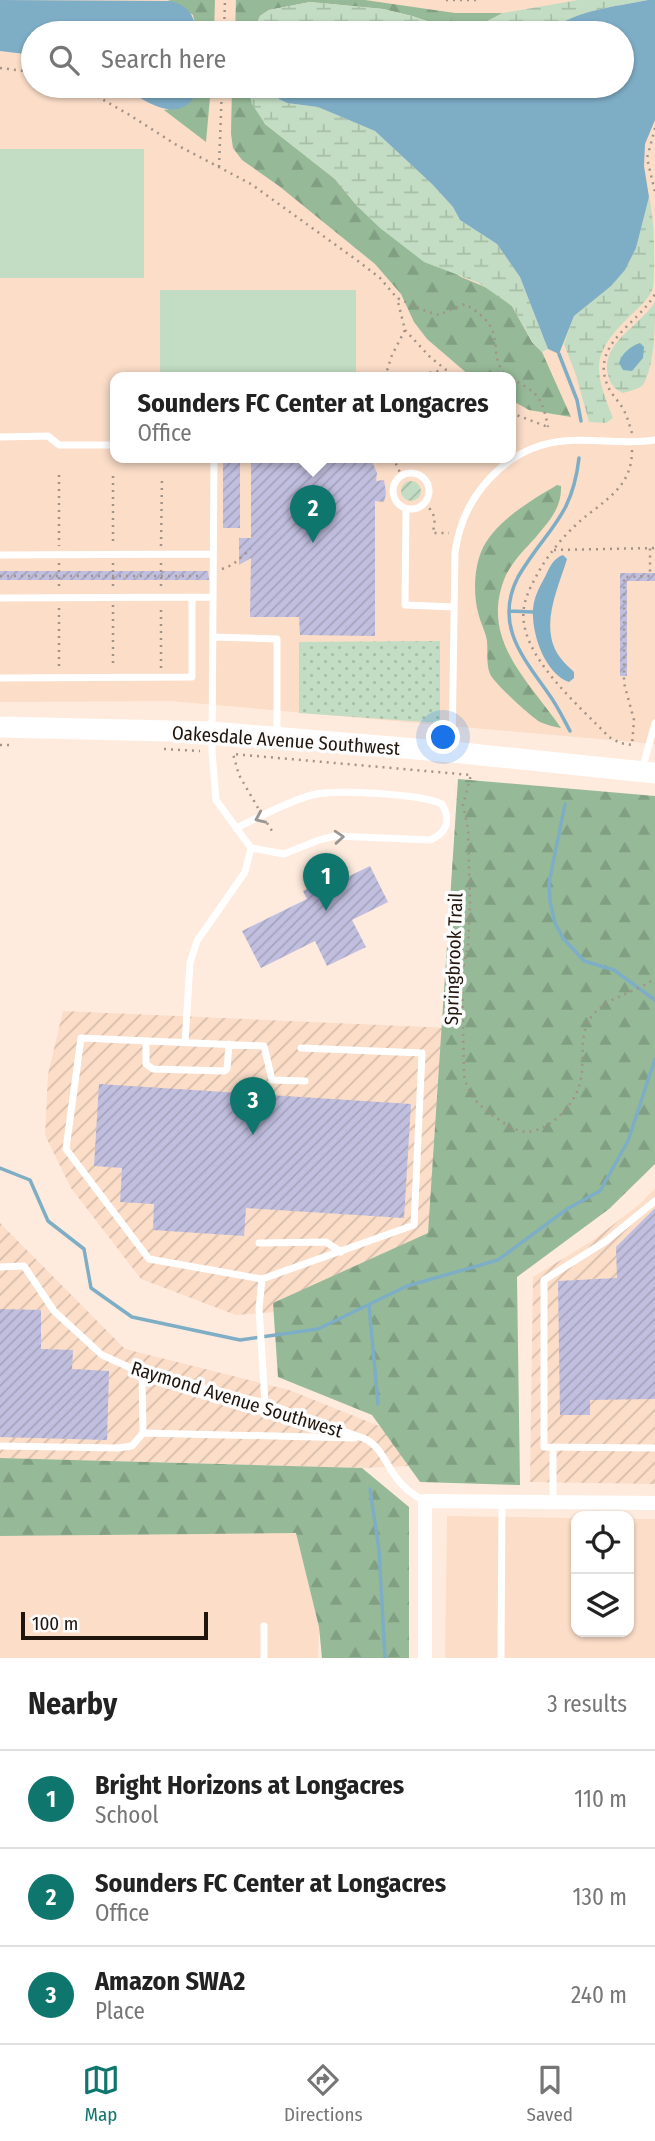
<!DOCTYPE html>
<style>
:root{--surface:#fff;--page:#f6f6f6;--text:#222;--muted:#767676;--line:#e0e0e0;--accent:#0f766e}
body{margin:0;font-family:"Fira Sans Condensed",sans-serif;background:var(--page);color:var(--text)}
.controls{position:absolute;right:21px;bottom:21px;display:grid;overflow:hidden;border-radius:14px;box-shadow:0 2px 5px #0004}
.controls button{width:63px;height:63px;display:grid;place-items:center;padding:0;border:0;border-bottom:2px solid var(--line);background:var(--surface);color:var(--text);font:35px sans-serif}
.scale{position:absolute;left:21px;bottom:18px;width:187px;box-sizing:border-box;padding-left:7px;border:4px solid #20150d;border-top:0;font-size:19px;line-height:24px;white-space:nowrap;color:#20150d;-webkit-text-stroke:5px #fcfcfc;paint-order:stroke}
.you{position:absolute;left:444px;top:738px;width:24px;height:24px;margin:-18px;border:5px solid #fff;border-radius:50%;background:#1a73e8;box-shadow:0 0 0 10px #1a73e833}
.badge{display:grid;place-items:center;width:46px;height:46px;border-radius:50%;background:var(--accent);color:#fff;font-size:23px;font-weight:700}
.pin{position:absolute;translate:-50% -58px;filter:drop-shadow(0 2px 4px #0008)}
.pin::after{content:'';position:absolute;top:37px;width:24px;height:21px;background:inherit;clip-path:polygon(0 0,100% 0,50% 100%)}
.popup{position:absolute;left:110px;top:372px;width:406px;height:91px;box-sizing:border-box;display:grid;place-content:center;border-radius:14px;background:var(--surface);filter:drop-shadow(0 2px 5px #0005);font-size:23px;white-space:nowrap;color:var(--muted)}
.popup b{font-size:26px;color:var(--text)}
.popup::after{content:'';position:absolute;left:50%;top:100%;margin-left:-14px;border:14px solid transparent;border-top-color:var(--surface)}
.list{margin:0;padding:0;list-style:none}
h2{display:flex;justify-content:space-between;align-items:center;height:91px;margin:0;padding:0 28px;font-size:30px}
h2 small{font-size:23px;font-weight:400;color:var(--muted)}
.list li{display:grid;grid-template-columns:46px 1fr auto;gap:21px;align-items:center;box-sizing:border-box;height:98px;padding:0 28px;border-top:2px solid var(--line)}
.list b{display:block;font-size:26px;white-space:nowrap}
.list p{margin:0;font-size:23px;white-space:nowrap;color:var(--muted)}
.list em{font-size:23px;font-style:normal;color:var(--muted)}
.icon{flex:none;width:38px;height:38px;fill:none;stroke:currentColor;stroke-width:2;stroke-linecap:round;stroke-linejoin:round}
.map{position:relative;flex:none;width:655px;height:1658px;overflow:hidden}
.search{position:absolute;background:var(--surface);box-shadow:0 2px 5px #0004;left:21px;right:21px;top:21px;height:77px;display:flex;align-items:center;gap:18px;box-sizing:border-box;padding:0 24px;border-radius:38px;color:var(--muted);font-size:26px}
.sheet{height:385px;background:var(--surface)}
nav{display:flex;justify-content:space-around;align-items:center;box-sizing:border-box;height:98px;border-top:2px solid var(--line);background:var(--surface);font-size:19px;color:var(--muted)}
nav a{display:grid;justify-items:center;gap:4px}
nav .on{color:var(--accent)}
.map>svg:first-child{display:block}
.built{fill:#fbddc8;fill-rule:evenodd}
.industrial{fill:url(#industrial-furrows)}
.grass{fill:url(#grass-dots)}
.forest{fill:url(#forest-firs)}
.wetland{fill:url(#wetland-marsh)}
.garden{fill:url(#garden-furrows)}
.pitch{fill:#c2ddc3}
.water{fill:#7eadc6}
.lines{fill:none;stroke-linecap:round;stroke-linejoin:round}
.stream{stroke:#7eadc6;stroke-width:3.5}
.building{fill:url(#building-hatch)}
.path{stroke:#a29388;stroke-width:2.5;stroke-dasharray:2 5;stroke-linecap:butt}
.lane{stroke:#fff;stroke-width:7}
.street{stroke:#fff;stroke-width:14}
.secondary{stroke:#fff;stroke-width:21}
.oneway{stroke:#9b9692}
.labels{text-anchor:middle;stroke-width:7;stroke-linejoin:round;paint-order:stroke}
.street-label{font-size:19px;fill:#20150d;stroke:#fcfcfc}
</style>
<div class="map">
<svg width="655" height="1658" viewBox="0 0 655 1658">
<defs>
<pattern id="industrial-furrows" width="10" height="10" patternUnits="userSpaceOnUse" patternTransform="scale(1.75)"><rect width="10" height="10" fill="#fbddc8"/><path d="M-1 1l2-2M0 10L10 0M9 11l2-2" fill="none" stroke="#d7bdab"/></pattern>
<pattern id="grass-dots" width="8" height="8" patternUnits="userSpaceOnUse" patternTransform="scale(1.75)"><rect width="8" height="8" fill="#c2ddc3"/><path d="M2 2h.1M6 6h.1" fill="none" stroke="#a6bda6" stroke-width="1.8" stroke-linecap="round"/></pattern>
<pattern id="forest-firs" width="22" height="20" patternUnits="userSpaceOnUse" patternTransform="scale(1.75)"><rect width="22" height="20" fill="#96ba98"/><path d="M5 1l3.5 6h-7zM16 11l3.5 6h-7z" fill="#819f82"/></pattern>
<pattern id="wetland-marsh" width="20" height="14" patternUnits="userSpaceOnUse" patternTransform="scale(1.75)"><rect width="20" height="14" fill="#c2ddc3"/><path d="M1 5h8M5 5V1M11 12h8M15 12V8" fill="none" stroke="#a6bda6"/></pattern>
<pattern id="garden-furrows" width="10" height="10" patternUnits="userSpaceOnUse" patternTransform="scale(1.75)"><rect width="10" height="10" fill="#c2ddc3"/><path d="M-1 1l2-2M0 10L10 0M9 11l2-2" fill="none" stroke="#a6bda6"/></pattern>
<pattern id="building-hatch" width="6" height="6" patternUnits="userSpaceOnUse" patternTransform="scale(1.75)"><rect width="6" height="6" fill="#c1bfdf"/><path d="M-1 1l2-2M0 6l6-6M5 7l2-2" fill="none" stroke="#a6a3be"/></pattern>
</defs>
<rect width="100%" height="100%" fill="#feebde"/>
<!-- built -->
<path class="built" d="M0,0H655V744L170,701L0,702ZM33,33H622V86H33ZM115,377H511V457H115Z
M447,1516L576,1518V1632H629V1519H655V1658H445Z
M296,1533L319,1627L318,1658H0V1536Z"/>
<!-- industrial -->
<path class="industrial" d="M63,1011L450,1028L442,1239L289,1311L236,1315L141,1279L71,1188L45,1135L48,1074Z
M655,1188V1484L530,1482L533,1277L592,1241L640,1204Z
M0,1223L125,1349L289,1390L389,1430L408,1466L362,1468L0,1458Z"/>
<!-- grass -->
<path class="grass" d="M440,641V723L299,713V642Z"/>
<!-- forest -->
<path class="forest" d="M167,0H215L214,33H197L193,15L171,1Z
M236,0H365L455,13H503L466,32H460L412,16L383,9L310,2L269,10L260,16L253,33H235Z
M202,86H211L206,142L164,110C183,107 193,104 202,86Z
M232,86H247L265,124L335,179L357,206L461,277L490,289L512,306L532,342L542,352L571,417L529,410L511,400V377L469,375L427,339L414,322L401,294L375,264L279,186L242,160L233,148L231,134Z
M557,485L561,486C562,508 549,521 536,537C525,549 513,561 506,575C478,639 529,681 561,728C554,727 547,725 540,722C531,717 494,683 490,674C486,664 488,652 487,641C486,633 481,624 479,616C473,597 474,570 481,552C493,522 532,500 557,485Z
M458,779L655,796V1164L609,1209L517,1277L520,1485L420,1482L372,1415L278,1377L273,1303L428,1233Z
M0,1458L362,1468L409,1507V1658H322L319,1627L296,1533L0,1536Z"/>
<!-- wetland -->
<path class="wetland" d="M578,0H648C614,7 574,10 546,33H253L260,16L269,10L310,2L383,9L412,16L447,28L466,32L503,13Z
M247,86H271L279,99L287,103L318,107L375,131L432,184L453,207L460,220L497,244L520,277L548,349L542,352L532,342L512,306L479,283L424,262L380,228L357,206L335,179L265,124L252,104Z
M649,197C655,219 655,267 653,288C649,299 637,309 629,317C590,355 594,370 613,418L606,423L589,422L576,375L564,344L574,316L610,286L625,270L636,248Z
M655,302C655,327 655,365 643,385C639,389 629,391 623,393C616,390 611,385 609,378C597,345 641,325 655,302Z"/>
<!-- garden -->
<path class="garden" d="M401 491a10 10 0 1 1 20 0a10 10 0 1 1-20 0Z"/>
<!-- pitch -->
<path class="pitch" d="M0,149H144V278H0Z
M160,290H356V377H160Z"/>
<!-- water -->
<path class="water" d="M0,0L171,1C190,7 193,14 197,33H33V55L0,51Z
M648,0H655V120L645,144L644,166L649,197L636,248L625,270L611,286L574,316L559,354L548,349L520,277L497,244L460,220L453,207L432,184L375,131L318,107L287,103L279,99L271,86H622V33H546C574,10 614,7 648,0Z
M118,86H202C179,131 148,100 118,86Z
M640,343L644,347L643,358L632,371L623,370L619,363C622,353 631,346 640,343Z
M563,555L567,559C558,589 539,626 559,656C563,662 569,667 574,672V678L569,682C545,673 532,635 533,611C533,598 540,586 546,575C550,566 554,558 563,555Z"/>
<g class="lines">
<!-- stream -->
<path class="stream" d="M559,354L577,400L581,421
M510,611L533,612
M570,731C563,718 557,705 548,693C522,656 494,624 518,577C546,529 572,519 579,458
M565,804L549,883L550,902L555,923L563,938L584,961L614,970L655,1000
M0,1168L30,1180L48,1221L84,1249L91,1288L132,1317L240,1340L318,1329L407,1286L498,1260L567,1209L600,1191L628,1141L655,1059
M369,1305L378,1404
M370,1489L379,1550L385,1658"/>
</g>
<!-- building -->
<path class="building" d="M223,457H240V528H223Z
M251,457H370L377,473L376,481L384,480L386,493L384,502L375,501V636L300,635L299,617H250L251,558L239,565V538H251Z
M0,571H208L209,580H0Z
M620,573H655V581H627V676H620Z
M370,866L388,902L352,920L366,947L327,966L315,941L261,968L242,931L307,899L303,891L326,880L329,886Z
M99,1084L411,1104L404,1218L246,1208L244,1236L153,1230L154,1204L120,1202L122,1168L94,1166Z
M655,1208V1399L590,1400V1415H560L558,1281L617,1278L616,1247Z
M0,1309L41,1310V1349L73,1350L72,1369L109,1371L107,1440L0,1437Z"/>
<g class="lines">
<!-- path -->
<path class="path" d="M446,0H481
M224,33L225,0
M0,68L33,72
M79,86L128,114L175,144L251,184L358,261L380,278L397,298L428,312L439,315L465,304C513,332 483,350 507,377
M655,128L647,158L655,192
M219,167L222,86
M405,330L430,357L455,377
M385,377L392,355L405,330L397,298
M409,377L443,370
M511,379C538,392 542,397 548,427
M511,413L548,427
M632,433C629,424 627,415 622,407C617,399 610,393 607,384C591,344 638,324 655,294
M632,450C632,482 613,495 590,513C570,528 550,551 538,573C532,584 526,595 524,607C516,654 581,707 609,737L620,743L632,745L634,720L624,683V577L650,576V548
M393,457L401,475
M59,475V546
M113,476V546
M426,502L435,518L433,533H449
M161,546L162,476
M554,550L655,548
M59,563V588
M113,563V588
M161,563V588
M222,569L232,565L251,549
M0,576H203
M113,605V668
M59,608V668
M161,668V605
M0,745H14
M164,749L200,751
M258,808L239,775L233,754L471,775L463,805L468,829L470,903L468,946L462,974L464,1075C468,1095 479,1106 495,1117C502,1121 509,1128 518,1130C543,1139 575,1106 580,1083C586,1061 577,1035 592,1016C609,995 635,994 655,978
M267,823L274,834"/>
<!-- lane -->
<path class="lane" d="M0,437L48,436L59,445H115
M214,457L212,752L216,800L251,848L284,854L319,840L335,836L430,840C447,833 451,820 442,804C422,794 334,789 312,795C286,802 260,817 236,828
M393 491a18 18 0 1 1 36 0a18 18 0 1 1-36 0Z
M406,509L405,605L454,607
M0,555L213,554
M0,598L213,597
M213,637L277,639V734
M0,678L192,677V597
M452,751L455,553C462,497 505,447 563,441C594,438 624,445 655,440
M642,770L655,723
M146,1041V1064L153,1069L224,1071L227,1069L229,1044
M185,1042L190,963L197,941L245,872L251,848
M301,1048L422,1053L414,1225L262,1279L149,1259L66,1149L81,1038L264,1046L272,1080L305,1081
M655,1201L606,1241L544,1280V1447L655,1448
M259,1243L326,1242L341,1252
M0,1267L24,1266L54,1311L102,1355L142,1373L265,1403L363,1438C380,1445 385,1462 395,1476C402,1487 413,1495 425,1501
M262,1279L259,1309L265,1403
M142,1373L143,1433L355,1438
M0,1446L118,1448L132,1446L143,1433
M553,1502V1447
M264,1658V1626
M501,1658L502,1502"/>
<!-- street -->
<path class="street" d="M425,1658V1501L655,1503"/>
<!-- secondary -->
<path class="secondary" d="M0,727L212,732L452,752L655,773"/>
</g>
<!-- one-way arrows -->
<defs><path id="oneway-chevron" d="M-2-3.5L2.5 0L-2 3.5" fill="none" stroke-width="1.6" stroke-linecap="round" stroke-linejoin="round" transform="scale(1.75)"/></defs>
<g class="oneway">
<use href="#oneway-chevron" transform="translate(260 818) rotate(156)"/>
<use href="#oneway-chevron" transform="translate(339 837) rotate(-4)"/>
</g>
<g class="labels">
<!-- street labels -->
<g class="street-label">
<text transform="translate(286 740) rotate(4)" y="7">Oakesdale Avenue Southwest</text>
<text transform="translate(453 959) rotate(-88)" y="7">Springbrook Trail</text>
<text transform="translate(237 1399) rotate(17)" y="7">Raymond Avenue Southwest</text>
</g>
</g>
</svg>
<div class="controls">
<button><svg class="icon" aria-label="locate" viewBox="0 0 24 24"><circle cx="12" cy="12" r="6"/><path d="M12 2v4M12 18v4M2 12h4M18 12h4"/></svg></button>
<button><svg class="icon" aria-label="layers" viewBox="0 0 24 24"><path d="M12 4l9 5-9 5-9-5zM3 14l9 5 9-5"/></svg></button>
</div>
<div class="scale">100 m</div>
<div class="you"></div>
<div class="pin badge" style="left:326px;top:911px">1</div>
<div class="pin badge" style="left:313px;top:543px">2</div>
<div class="popup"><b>Sounders FC Center at Longacres</b>Office</div>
<div class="pin badge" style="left:253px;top:1135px">3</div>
<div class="search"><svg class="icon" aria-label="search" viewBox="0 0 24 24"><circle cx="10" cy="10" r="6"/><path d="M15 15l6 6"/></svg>Search here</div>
</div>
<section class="sheet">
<h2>Nearby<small>3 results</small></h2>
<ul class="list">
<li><span class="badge">1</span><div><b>Bright Horizons at Longacres</b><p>School</p></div><em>110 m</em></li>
<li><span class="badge">2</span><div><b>Sounders FC Center at Longacres</b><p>Office</p></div><em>130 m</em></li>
<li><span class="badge">3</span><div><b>Amazon SWA2</b><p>Place</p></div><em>240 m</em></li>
</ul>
</section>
<nav>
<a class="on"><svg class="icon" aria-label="map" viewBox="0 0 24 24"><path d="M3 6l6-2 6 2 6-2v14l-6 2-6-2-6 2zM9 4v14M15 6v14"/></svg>Map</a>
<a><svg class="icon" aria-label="directions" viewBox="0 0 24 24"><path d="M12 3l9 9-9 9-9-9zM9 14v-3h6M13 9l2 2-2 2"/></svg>Directions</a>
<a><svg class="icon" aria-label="saved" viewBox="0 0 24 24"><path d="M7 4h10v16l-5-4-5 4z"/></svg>Saved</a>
</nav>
